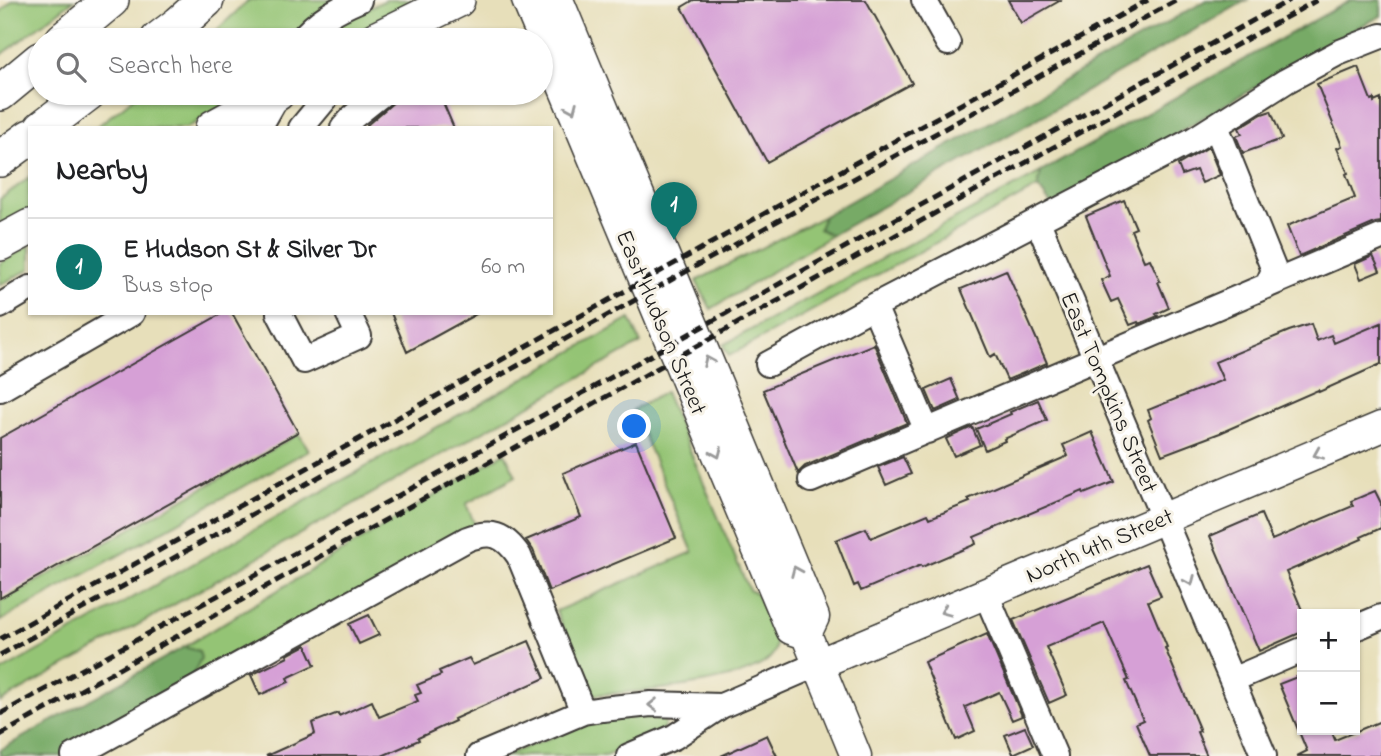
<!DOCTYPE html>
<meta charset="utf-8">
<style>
:root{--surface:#fff;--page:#f6f6f6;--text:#202124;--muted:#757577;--line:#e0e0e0;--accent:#0f766e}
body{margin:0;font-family:"Indie Flower",sans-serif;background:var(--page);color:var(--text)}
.controls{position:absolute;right:21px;bottom:21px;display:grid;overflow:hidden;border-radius:0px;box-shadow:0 2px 5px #0004}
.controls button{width:63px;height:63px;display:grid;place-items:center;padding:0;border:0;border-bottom:2px solid var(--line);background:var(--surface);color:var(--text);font:35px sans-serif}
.you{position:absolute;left:635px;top:427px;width:24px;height:24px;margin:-18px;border:5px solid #fff;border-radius:50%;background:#1a73e8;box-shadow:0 0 0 10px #1a73e833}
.badge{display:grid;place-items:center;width:46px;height:46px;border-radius:50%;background:var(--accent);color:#fff;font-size:23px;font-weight:700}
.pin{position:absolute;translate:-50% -58px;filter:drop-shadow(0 2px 4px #0008)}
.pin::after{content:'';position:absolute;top:37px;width:24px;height:21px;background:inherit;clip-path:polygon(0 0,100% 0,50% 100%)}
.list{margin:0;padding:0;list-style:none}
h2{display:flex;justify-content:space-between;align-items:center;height:91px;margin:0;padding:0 28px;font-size:30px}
h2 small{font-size:23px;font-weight:400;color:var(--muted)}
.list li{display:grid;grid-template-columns:46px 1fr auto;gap:21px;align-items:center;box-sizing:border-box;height:98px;padding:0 28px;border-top:2px solid var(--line)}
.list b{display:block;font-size:26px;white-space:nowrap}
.list p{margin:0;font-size:23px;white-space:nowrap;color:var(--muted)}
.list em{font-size:23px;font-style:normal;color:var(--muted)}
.icon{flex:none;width:38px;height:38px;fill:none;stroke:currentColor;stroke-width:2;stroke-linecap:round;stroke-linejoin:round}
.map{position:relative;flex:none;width:1381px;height:756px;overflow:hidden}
.search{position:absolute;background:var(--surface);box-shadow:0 2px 5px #0004;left:28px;top:28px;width:525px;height:77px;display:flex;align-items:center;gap:18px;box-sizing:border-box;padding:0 24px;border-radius:38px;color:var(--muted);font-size:26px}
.panel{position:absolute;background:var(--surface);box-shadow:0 2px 5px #0004;left:28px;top:126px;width:525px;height:189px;border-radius:0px}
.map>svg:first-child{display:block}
.green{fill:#94c474;stroke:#587048;stroke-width:2}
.forest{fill:#7a6;stroke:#4a6341;stroke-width:2}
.building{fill:#d6a0d6}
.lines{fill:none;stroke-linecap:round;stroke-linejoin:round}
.minor-casing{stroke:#3a3934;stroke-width:28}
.major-casing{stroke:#3a3934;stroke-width:33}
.highway-casing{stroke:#3a3934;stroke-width:38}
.minor{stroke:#fff;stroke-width:24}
.major{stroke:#fff;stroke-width:30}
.highway{stroke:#fff;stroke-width:35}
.rail{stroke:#1c1c1c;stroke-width:5;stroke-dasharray:10 5;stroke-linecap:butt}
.oneway{stroke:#999}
.labels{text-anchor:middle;stroke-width:6;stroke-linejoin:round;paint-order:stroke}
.street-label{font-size:24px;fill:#1c1c1c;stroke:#f7f3e8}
</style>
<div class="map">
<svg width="1381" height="756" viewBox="0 0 1381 756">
<rect width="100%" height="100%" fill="#f7f3e8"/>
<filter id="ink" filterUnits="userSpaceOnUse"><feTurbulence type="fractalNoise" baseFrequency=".0143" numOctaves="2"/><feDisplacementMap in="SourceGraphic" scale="14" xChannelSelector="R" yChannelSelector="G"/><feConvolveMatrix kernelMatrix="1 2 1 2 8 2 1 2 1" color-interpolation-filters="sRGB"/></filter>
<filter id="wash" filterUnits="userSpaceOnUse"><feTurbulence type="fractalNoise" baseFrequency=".00686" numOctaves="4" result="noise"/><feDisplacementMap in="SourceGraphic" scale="28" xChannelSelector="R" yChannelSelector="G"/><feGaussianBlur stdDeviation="1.57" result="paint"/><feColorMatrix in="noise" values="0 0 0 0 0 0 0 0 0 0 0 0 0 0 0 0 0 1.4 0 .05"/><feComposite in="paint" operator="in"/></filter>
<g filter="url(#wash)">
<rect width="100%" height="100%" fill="#e7dfba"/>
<!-- green -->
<path class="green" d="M13,0H74L0,56V12Z
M249,0H333L290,40H206Z
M386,0H419L344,40H317C333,19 363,11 386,0Z
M140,93H248L186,128H95Z
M1041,172L1038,187L729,356L723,345Z
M30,177V214L0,230V199Z
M824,216L819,229L832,235L711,309L696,281Z
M30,245V269L0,285V263Z
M630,319L641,343L0,702V672Z
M665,392L749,590L756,593C762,607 778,635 775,649C767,685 622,693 590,695L556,611L693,552L633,410Z
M299,434L309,450L0,621V602Z
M505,453L516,476L466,504L479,534L187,687L199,651L184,647Z
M656,715C670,720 666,728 656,734L605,756H503L596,720Z"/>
<!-- forest -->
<path class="forest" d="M1207,0H1247L832,235L819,229L824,216Z
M1351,0H1381V16L1350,32L1052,206L1038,187L1041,172Z
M184,647L199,651L201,658L187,687L63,756H0V750Z"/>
<g id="blocks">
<!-- building -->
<path class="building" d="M694,0H866L912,83L767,162L682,7Z
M1008,0H1061L1021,23Z
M1358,67L1371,100L1374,99V102L1381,99V222L1375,223L1299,256L1287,226L1355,198L1346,174L1348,173L1337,148L1342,146L1317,84Z
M415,93H439L454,128H369L367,125L395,101Z
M1271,111L1282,139L1243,153L1236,136L1242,134L1239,128L1262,114Z
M1207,148H1209L1220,175L1202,183L1196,170L1182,175L1178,165Z
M1124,200L1136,228L1131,230L1144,261L1150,259L1160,281L1158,282L1169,308L1156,314L1158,316L1139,324L1138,322L1130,325L1118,299L1111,302L1101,280L1110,276L1086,216Z
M1373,256L1380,271L1361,279L1355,264Z
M1006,270L1047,363L1007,380L995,354L990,357L961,289Z
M223,313H232L298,432L0,598V438Z
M391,313H478L407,352Z
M1381,323V364L1319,392L1318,390L1220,433L1162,455L1148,420L1151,418L1148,410L1223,380L1215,362L1289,331L1311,324L1317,341L1331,335L1334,343Z
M874,344L907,423L805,466L798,473L763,390Z
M951,379L960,400L935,411L926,390Z
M1038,400L1047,420L1004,439L1005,441L985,450L976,429L1011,414L1010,412Z
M972,427L980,445L954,456L946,439Z
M1092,432L1114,482L1084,494L1083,491L974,537L976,544L922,567L921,565L861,591L858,584L854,586L836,540L866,528L871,538L928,514L930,518L970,502L968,499L1068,456L1063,445Z
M636,442L676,538L549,591L533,550L526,540L581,517L563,473Z
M903,457L911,474L886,485L878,467Z
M1375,491L1381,503V528L1361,537L1362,539L1286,572L1302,610V632L1259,651L1210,536L1261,514L1272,540L1353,506L1351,501Z
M1147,564L1161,596L1148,601L1167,647L1165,648L1200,731L1197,732L1207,756H1150L1136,723L1143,720L1126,681L1129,680L1104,623L1046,647L1067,695L1049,703L1013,620Z
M369,615L379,635L359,644L349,624Z
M987,634L1022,716L1012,720L999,692L965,707L975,731L956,740L924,662Z
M529,641L545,678L454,719L455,721L418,738L419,740L382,756H266L315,734L312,723L338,713L339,716L372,701L379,717L418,701L415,695L421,693L417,685L441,675L439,671L469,658L473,665Z
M306,645L315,665L287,678L289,682L260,695L251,675L288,657L287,655Z
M1302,675V730H1331L1335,740L1381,721V756H1297L1307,751L1279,684Z
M1025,727L1033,745L1013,754L1005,735Z
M767,735L777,756H721Z"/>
</g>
</g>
<g filter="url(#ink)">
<use href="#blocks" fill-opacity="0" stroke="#3a3934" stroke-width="2"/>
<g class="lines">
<!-- minor casing -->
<g class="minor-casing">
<path id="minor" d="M924,0L948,43
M301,40C317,20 336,10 359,0
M1216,126L1274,270L1267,286
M259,128L279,93
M301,128L330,93
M343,128L354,116L383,93
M1038,222L1264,756
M0,306L30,288
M279,313L304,361L359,336L348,313
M768,364L874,306
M0,389L132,313
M927,431L874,306L1193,140L1286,81L1338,53L1381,36
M811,480L1381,237
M986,594L1055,756
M1355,628L1381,617
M1232,680L1302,650
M74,756L467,539C491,530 504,534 519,556L583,712
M479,756L583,712L602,709L651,704L721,706
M629,756L674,737L721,706L818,664"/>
</g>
<!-- major casing -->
<g class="major-casing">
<path id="major" d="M527,0L791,629L806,634
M558,0L814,617L806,634L856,756
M818,664L1381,427"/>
</g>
<!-- highway casing -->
<g class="highway-casing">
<path id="highway" d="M63,40L111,0
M158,40L179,24L206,0
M375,40L457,0
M0,93L40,60
M42,128L88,93
M213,128L277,93
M0,159L30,137
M0,243L30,227"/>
</g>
<!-- minor -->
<use href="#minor" class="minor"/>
<!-- major -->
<use href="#major" class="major"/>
<!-- highway -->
<use href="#highway" class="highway"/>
<!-- rail -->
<path class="rail" d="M0,639L1148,0
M0,655L696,266L1177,0
M0,714L241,583L1290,0
M0,735L1317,0"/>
</g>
<!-- one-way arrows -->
<defs><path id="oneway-chevron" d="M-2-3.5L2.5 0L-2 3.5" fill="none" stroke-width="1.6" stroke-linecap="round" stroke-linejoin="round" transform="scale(1.75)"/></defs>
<g class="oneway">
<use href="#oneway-chevron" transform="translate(572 108) rotate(67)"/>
<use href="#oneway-chevron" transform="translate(708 361) rotate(-113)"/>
<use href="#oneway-chevron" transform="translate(717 453) rotate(67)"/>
<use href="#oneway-chevron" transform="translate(1318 454) rotate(157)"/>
<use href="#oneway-chevron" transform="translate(796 571) rotate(-113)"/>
<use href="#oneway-chevron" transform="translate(1190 581) rotate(67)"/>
<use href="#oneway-chevron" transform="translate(945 611) rotate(157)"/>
<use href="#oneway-chevron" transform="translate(653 705) rotate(179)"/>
</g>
</g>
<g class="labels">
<!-- street labels -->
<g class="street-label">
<text transform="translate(662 322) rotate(67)" y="8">East Hudson Street</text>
<text transform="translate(1110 392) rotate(67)" y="8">East Tompkins Street</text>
<text transform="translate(1099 545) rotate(-23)" y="8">North 4th Street</text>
</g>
</g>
</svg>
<div class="controls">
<button>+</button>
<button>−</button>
</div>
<div class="you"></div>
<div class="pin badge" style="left:674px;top:240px">1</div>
<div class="search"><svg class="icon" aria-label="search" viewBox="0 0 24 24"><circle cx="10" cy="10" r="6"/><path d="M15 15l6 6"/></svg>Search here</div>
<section class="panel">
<h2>Nearby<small></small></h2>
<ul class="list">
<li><span class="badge">1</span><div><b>E Hudson St &amp; Silver Dr</b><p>Bus stop</p></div><em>60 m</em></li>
</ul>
</section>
</div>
